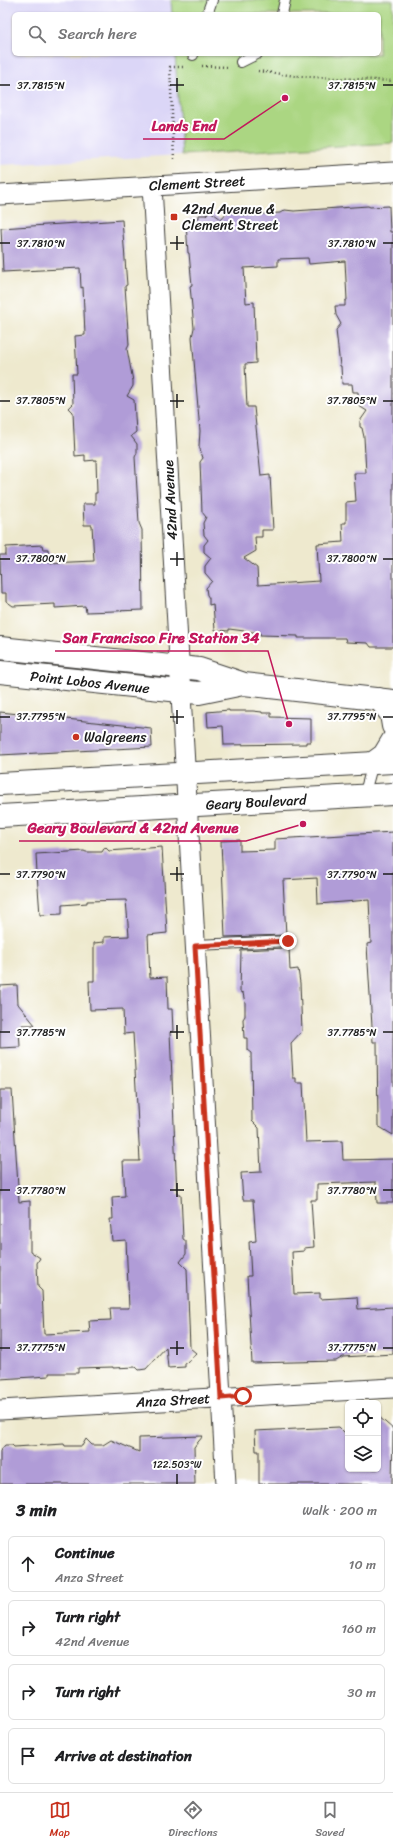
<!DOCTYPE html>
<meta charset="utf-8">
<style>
:root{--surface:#fff;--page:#f2f2f2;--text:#202124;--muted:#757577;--line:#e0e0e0;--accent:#c8321e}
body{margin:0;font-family:Sriracha,sans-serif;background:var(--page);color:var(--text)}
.controls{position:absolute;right:12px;bottom:12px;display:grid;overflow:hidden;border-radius:6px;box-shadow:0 1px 3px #0004}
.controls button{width:36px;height:36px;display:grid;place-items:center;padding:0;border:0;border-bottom:1px solid var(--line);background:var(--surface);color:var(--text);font:20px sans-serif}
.stop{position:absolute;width:12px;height:12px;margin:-9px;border:3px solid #c8321e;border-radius:50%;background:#fff}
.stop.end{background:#c8321e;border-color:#fff;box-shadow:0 1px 4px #0008}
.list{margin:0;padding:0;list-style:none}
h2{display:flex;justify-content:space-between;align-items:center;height:52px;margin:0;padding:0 16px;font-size:17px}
h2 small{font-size:13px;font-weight:400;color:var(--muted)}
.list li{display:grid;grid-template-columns:26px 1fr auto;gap:12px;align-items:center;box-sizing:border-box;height:56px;margin:0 8px 8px;padding:0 8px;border:1px solid var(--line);border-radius:6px}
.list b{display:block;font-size:15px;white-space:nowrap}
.list p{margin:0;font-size:13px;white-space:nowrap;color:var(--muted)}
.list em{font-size:13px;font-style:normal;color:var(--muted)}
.icon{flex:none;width:22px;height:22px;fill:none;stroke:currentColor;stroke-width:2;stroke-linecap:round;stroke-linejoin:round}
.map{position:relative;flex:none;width:393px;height:1484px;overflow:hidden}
.search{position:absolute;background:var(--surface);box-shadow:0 1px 3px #0004;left:12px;right:12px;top:12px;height:44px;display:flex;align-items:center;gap:10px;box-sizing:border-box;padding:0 14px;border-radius:6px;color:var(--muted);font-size:15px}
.sheet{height:308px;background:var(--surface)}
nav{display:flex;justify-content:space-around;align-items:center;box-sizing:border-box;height:56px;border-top:1px solid var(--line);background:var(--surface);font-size:11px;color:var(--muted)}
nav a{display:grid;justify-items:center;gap:2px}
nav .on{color:var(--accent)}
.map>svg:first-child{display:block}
.built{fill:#dbd6f7}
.green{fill:#abd682;stroke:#64794f}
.building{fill:#b09cd7;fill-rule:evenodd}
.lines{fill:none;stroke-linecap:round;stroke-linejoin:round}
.service-casing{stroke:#3c3b37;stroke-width:12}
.minor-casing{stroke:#3c3b37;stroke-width:21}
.tertiary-casing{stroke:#3c3b37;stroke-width:24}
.primary-casing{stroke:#3c3b37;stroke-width:24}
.path{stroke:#3c3b37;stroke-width:2.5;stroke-dasharray:1 3;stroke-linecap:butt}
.service{stroke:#fff;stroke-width:10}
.minor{stroke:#fff;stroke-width:19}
.tertiary{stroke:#fff;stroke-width:22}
.primary{stroke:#fff;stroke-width:22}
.route{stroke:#c8321e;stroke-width:5}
.ticks{fill:none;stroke:#1c1c1c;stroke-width:1.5}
.poi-dot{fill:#c8321e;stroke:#fff;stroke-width:1.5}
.labels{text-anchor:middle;stroke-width:4;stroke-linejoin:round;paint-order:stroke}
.street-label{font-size:14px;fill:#1c1c1c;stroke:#fff}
.poi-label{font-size:14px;fill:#1c1c1c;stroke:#fff;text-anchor:start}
.ticks-label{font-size:10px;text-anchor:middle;fill:#1c1c1c;stroke:#fff;stroke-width:4;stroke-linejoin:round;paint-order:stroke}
.leader{fill:none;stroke:#c2185b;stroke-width:1.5}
.callout-dot{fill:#c2185b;stroke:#fff;stroke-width:1.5}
.callout-label{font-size:15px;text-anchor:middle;font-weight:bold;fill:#c2185b;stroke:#fff;stroke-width:4;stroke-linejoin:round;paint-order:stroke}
</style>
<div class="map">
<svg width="393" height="1484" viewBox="0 0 393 1484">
<rect width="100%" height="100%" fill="#fff"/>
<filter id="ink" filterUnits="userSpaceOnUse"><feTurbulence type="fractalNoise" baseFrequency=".025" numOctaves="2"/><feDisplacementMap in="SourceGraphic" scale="8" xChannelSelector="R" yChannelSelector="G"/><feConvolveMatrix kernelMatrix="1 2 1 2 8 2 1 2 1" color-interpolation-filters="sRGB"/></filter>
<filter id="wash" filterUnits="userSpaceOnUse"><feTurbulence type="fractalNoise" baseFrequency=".012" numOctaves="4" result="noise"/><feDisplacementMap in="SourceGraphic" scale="16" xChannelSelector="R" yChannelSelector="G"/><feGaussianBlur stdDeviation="0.9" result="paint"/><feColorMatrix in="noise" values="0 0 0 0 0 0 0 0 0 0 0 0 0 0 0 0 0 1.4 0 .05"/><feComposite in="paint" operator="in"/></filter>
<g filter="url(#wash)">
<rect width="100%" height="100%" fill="#eee9ce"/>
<!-- built -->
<path class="built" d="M0,0H171L172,14H14V54H175L182,155L0,165Z"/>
<!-- green -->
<path class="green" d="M171,0H393V143L182,155L175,54H379V14H172Z"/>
<g id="blocks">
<!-- building -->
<path class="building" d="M368,206L370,207L389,206L390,232H393V647H371L368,643L346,642L345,638H298V636L260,635V633L229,629V631L215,630L213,604L209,605V598L207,595L206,588L212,581L205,573V566L211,558L204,552V545L208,540L204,535L203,523L206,517L202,512L200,462L203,458L199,446L200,431L192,337L194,328L190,286L192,285L191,275L189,253H188L186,223L188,222V219L199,218V215H206L210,211L221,219L229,210L233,213H243L244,215L280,213L285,210L294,211ZM308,258L309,264L345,261L347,300L345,301V306H335L336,315L341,324L336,330L340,366H341L342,384H352L353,392H358L359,406L367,411L360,421V427L362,428L364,437L366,473H354L356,501L346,502V523H342L343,542L317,544L319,581L258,585L257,568L244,558L256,551L255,537H262V530H273L270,475L261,476L254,407H247L245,364L256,363L254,302L246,303L244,268L278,266V259Z
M122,220L127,285L125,286L129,345L127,349L133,381V386L127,396L134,400L136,432L131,436L137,444V453L135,457L139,523L142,530L143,610L86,612L85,606L55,608V604L13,606L6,601V593H1L0,555H6V547L42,545L43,549H48L49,563L94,561L92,525H84L83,504H95V493H97L96,460L85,461V455L75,456L73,412L69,408L73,404L72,374H77L75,336L85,335L83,287L81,288L80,268L3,272L1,228Z
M229,710V711H253L262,712V713H271V717L311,718V742H306V744L224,745L223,726L208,727L207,712Z
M0,712L151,728L152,747L0,755Z
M393,832V1135L378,1126L377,1042H373L368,963L367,944L371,943L369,900L318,904L317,878L283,880L286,935L225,937L221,841L240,840V851L275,850V839Z
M105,847L109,851L162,847L167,933L148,935L150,978L167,977L168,1009H172L173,1031L170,1032L177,1194H181L183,1239L186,1241V1254L180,1262L187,1269L190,1348L196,1353L187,1363H185V1367L168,1368L166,1347L146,1369L139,1370L136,1367L113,1368V1367L78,1368V1373H49V1376L0,1379V1090H12L19,1202L30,1201V1251L40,1258L37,1263L38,1287L42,1291L44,1334L90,1332L89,1321L111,1320L110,1308H129L126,1240L112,1241L110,1219H113L112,1197L125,1196L123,1161H140L133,1033L124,1034L123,1009L90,1010L89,981H94V943L104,942V937L129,936L126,900L87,901V903L62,905V914L40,915L37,874L36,854L84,851L86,852H102Z
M287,948H289L290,970L298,969L300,983L302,1031L291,1043L293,1078H296V1083H303L306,1142L342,1141L343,1160L393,1159V1203H377L376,1182L317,1184V1200H311L314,1247L304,1248V1251L292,1252L294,1294L320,1293V1299L357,1297L358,1309L393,1307V1354L343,1357L336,1361L252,1363L247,1276H251L249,1242L256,1241L253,1200H243L241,1173L261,1172L259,1128L252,1121L251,1053L247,1050V1038H244L243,1019L245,1016V1003L243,993L240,992L241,950Z
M17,985L18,1004L35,1025H22V1029H19L20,1047L0,1048V986Z
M378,1416L393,1429L392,1484H259V1451H256L255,1431L339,1427L348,1436V1469H378Z
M203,1436L194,1447L195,1484H0V1451L5,1445H12L14,1447L64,1444L65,1446H82L86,1439L92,1445H103L111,1440L139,1452V1438Z"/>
</g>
</g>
<g filter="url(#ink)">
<use href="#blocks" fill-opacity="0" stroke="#3c3b37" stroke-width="1"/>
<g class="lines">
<!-- service casing -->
<g class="service-casing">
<path id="service" d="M207,14L212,0
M282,14L285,0
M193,55V54
M241,62L257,54
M364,796L373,763
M195,945L289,941"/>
</g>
<!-- minor casing -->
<g class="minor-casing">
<path id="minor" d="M152,186L226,1484
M0,195L393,172
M0,1410L393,1388"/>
</g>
<!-- tertiary casing -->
<g class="tertiary-casing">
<path id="tertiary" d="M0,784L393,762
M0,816L393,794"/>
</g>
<!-- primary casing -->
<g class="primary-casing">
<path id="primary" d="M0,648L199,669L244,684L393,701
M0,672L199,693L243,684
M379,699L391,714L393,726
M373,763L384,755L393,740"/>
</g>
<!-- path -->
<path class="path" d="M202,66L227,67
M258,71L296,76L393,81
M174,159L170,67H185"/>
<!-- service -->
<use href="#service" class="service"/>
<!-- minor -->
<use href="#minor" class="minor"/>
<!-- tertiary -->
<use href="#tertiary" class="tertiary"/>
<!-- primary -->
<use href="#primary" class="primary"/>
</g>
</g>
<g class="lines" filter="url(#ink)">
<!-- route -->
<path class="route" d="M243,1396L221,1398L195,946L288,941"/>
</g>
<!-- ticks -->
<path class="ticks" d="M177,78V92M0,85H10M170,85H184M383,85H393M177,236V250M0,243H10M170,243H184M383,243H393M177,394V408M0,401H10M170,401H184M383,401H393M177,552V566M0,559H10M170,559H184M383,559H393M177,710V724M0,717H10M170,717H184M383,717H393M177,867V881M0,874H10M170,874H184M383,874H393M177,1025V1039M0,1032H10M170,1032H184M383,1032H393M177,1183V1197M0,1190H10M170,1190H184M383,1190H393M177,1341V1355M0,1348H10M170,1348H184M383,1348H393M177,1474V1484"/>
<!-- markers -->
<g class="poi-dot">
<rect x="170" y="213" width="8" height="8" rx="2"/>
<circle cx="76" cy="737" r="4"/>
</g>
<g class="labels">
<!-- street labels -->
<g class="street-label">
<text transform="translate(197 183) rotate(-3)" y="5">Clement Street</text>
<text transform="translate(170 500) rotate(-93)" y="5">42nd Avenue</text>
<text transform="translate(90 682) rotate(6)" y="5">Point Lobos Avenue</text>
<text transform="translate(256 802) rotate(-3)" y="5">Geary Boulevard</text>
<text transform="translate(173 1400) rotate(-3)" y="5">Anza Street</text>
</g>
<!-- poi labels -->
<g class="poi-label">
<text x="182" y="214">42nd Avenue &amp;<tspan x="182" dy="16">Clement Street</tspan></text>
<text x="84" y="742">Walgreens</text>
</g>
</g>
<g class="ticks-label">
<text x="41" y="89">37.7815°N</text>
<text x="352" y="89">37.7815°N</text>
<text x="41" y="247">37.7810°N</text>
<text x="352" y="247">37.7810°N</text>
<text x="41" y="404">37.7805°N</text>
<text x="352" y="404">37.7805°N</text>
<text x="41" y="562">37.7800°N</text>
<text x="352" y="562">37.7800°N</text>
<text x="41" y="720">37.7795°N</text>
<text x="352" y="720">37.7795°N</text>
<text x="41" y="878">37.7790°N</text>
<text x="352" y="878">37.7790°N</text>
<text x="41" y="1036">37.7785°N</text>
<text x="352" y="1036">37.7785°N</text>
<text x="41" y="1194">37.7780°N</text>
<text x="352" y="1194">37.7780°N</text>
<text x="41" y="1351">37.7775°N</text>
<text x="352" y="1351">37.7775°N</text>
<text x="177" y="1468">122.503°W</text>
</g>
<!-- callouts -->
<path class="leader" d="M285 98L224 139H143M289 724L268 651H55M303 824L246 841H19"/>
<g class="callout-dot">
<circle cx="285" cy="98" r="4"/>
<circle cx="289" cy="724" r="4"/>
<circle cx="303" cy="824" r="4"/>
</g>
<g class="callout-label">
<text x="184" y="131">Lands End</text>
<text x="161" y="643">San Francisco Fire Station 34</text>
<text x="133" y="833">Geary Boulevard &amp; 42nd Avenue</text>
</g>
</svg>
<div class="controls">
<button><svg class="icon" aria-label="locate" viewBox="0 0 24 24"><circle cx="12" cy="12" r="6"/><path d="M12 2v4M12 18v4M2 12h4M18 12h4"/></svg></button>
<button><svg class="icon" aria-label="layers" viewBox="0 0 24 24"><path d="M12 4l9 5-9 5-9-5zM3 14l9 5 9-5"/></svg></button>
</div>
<div class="stop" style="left:243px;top:1396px"></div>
<div class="stop end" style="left:288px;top:941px"></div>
<div class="search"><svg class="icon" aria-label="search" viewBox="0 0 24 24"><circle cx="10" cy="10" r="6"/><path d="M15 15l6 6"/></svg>Search here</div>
</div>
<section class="sheet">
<h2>3 min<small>Walk · 200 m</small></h2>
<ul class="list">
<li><svg class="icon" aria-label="ahead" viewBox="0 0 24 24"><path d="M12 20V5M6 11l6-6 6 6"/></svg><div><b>Continue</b><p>Anza Street</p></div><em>10 m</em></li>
<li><svg class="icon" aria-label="right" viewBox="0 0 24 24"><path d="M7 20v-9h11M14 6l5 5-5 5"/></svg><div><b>Turn right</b><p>42nd Avenue</p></div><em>160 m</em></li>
<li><svg class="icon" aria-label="right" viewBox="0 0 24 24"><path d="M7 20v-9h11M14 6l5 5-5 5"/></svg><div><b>Turn right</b></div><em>30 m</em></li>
<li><svg class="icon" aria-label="arrive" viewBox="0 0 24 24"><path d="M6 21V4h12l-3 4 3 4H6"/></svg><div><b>Arrive at destination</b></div></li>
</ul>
</section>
<nav>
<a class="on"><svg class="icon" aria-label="map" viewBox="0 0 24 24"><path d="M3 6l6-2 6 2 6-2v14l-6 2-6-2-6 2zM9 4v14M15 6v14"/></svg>Map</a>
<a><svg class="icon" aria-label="directions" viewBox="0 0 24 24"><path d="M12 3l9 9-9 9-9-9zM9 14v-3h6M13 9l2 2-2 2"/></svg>Directions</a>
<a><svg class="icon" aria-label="saved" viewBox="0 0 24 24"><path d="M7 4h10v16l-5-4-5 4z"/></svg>Saved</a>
</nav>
